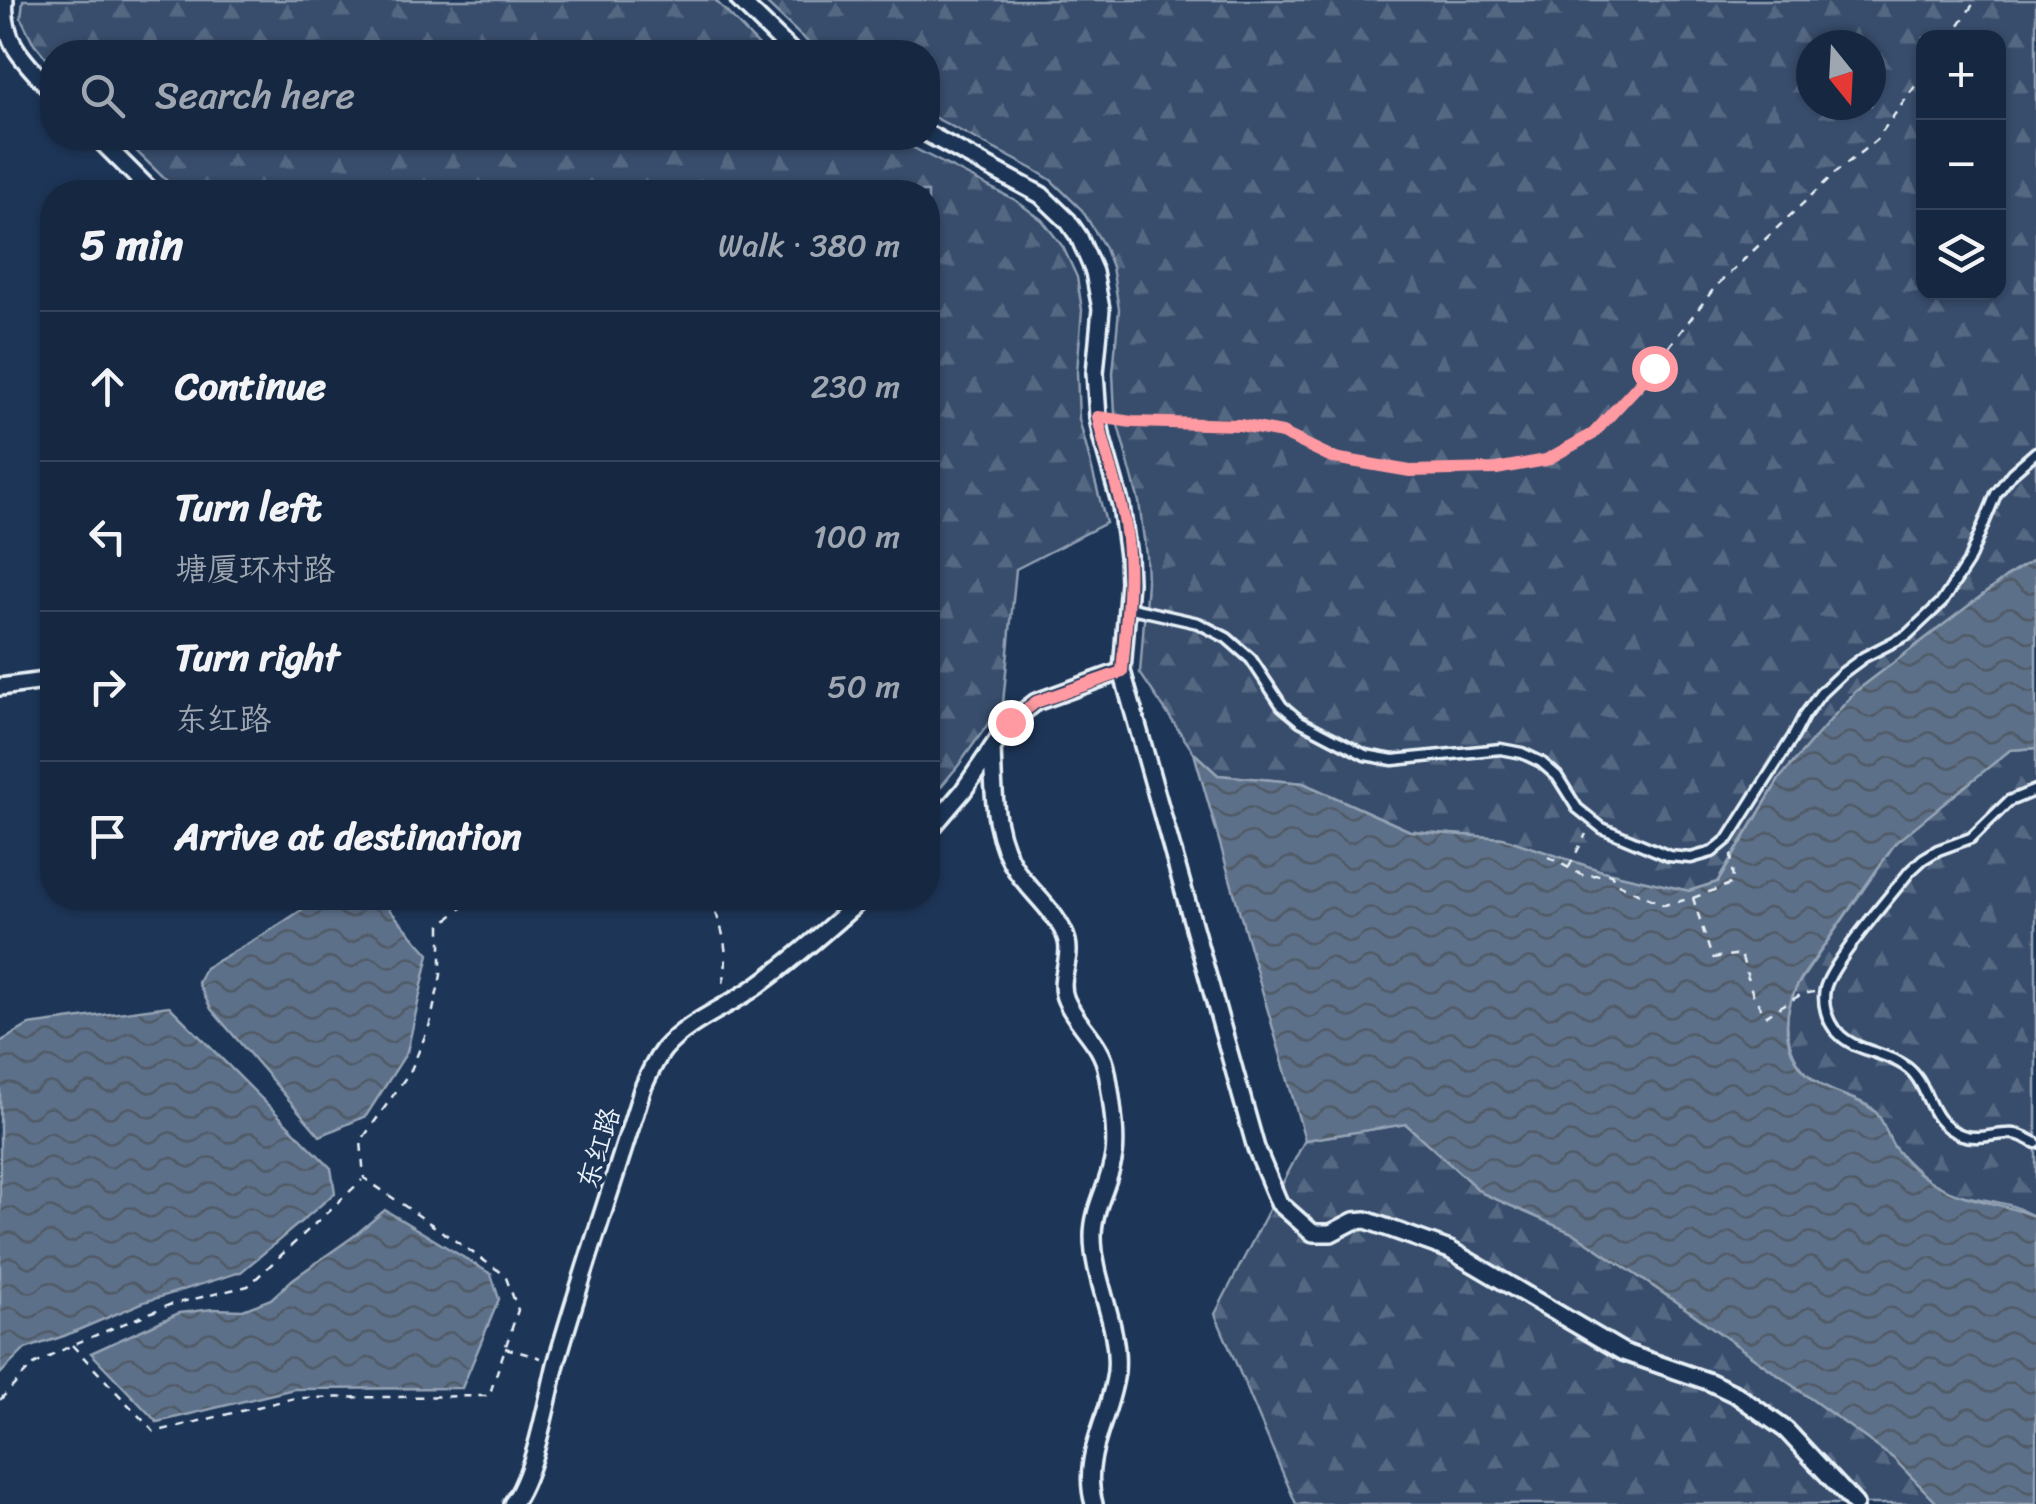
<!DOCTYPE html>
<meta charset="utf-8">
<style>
:root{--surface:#162841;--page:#23344c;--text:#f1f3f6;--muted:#9ea6b1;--line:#35445a}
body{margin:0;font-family:Sriracha,"LXGW WenKai TC",sans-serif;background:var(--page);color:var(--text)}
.controls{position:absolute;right:30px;top:30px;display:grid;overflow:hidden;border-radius:20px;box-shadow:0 2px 8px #0004}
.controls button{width:90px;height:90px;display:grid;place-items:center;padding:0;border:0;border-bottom:2px solid var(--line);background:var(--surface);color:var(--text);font:50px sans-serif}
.compass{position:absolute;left:1796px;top:30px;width:90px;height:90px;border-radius:50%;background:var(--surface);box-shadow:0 2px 8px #0004;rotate:162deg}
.stop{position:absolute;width:30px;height:30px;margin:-22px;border:8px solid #ff9aa2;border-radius:50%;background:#fff}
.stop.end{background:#ff9aa2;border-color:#fff;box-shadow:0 2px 10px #0008}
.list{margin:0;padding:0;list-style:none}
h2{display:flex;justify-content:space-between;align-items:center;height:130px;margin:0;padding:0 40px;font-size:42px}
h2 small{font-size:32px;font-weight:400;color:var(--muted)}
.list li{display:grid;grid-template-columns:65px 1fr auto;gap:30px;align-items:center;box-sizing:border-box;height:150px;padding:0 40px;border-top:2px solid var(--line)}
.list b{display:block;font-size:38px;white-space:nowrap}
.list p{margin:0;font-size:32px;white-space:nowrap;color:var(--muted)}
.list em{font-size:32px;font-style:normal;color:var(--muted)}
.icon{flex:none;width:55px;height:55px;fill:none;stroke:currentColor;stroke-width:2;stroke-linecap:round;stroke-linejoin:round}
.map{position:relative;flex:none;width:2036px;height:1504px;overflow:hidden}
.search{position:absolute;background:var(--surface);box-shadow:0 2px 8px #0004;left:40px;top:40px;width:900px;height:110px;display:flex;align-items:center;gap:25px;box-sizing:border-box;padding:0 35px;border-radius:40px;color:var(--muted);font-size:38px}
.panel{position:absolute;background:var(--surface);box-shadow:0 2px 8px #0004;left:40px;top:180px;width:900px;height:730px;border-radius:40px}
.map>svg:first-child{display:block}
.forest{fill:url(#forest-firs);stroke:#909fb2;stroke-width:2.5;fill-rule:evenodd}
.water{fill:url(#water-waves);stroke:#95a4b5;stroke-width:2.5}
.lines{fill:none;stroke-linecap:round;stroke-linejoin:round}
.lane-casing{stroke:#e8f1f8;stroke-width:15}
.street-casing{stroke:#e8f1f8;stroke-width:22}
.path{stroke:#e8f1f8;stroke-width:2.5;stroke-dasharray:8 8;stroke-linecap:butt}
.lane{stroke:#1d3557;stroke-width:8}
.street{stroke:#1d3557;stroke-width:15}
.route{stroke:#ff9aa2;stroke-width:12}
.labels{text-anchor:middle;stroke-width:8;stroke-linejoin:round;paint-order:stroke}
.street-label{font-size:28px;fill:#e8f1f8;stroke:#1d3557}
</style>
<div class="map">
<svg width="2036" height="1504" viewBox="0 0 2036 1504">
<defs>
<pattern id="forest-firs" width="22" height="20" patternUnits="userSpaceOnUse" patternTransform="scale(2.5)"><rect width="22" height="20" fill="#374d6c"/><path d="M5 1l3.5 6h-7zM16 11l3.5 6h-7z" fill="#546782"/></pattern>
<pattern id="water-waves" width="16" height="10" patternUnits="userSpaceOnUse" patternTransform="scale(2.5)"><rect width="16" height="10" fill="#5d7089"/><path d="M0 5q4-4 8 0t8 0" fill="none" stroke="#505a66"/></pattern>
</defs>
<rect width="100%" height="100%" fill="#1d3557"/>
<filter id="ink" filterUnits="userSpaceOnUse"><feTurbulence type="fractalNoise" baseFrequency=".01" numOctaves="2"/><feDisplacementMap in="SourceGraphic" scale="20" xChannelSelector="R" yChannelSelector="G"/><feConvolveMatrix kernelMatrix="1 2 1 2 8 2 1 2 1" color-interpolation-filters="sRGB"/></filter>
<g filter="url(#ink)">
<!-- forest -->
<path class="forest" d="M23,0H715L765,52H52V65L33,42L21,18Z
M763,0H2036V558L2009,575L1855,692L1780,778L1717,882L1689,891L1602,871L1503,838L1410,831L1303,783L1218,775L1194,753L1140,673L1147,582L1146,555L1139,502L1115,414L1113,373L1119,309L1112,267L1104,246L1082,210L1051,180L1033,169L928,114V52H821L803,38ZM1924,38H1998V292H1924ZM1811,45H1871V105H1811Z
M123,138H894L1015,200L1042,220L1063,247L1077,277L1082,310L1077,372L1079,419L1106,523L1016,569L1003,703L958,766L928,802V192H178Z
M2036,748V1217C2029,1214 2022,1210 2015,1207C1982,1196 1952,1201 1922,1175C1913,1167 1902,1157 1895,1148C1886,1136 1883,1117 1872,1108C1858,1098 1838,1095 1823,1086C1788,1066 1781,1028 1792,993L1896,842L2010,750Z
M1406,1124L1482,1193L1577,1235L1688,1310L1893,1458L1938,1504H1296L1215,1314L1305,1140Z"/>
<!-- water -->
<path class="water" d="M2036,558V748L2010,750L1896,842L1802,977C1779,1015 1780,1059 1821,1085C1836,1094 1855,1098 1870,1108C1883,1115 1886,1135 1894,1147C1902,1158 1916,1172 1927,1179C1961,1202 1999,1201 2036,1217V1504H1938L1893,1458L1688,1310L1577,1235L1482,1193L1406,1124L1305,1140L1194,753L1218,775L1303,783L1410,831L1503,838L1602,871L1689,891L1718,882L1780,778L1855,692L2009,575Z
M320,898H379L429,954L407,1052L366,1116L320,1136L211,1009L198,983L205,968L268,932Z
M169,1006L331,1168L335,1193L241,1272L144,1302L64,1336L25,1349L0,1374V1042L29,1025Z
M385,1210L491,1274L499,1299L462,1388L294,1389L157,1422L91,1353L179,1313L213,1309L243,1310L271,1299L293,1279L354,1236Z"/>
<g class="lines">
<!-- lane casing -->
<g class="lane-casing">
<path id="lane" d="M1127,607L1198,623L1227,638L1251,659L1282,706L1300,721L1365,755L1393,760L1501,749L1522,753L1541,762L1557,776L1577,808L1602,828L1669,856L1691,858L1712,852L1729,838L1793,737L1804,716L1821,693L1841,674L1864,657L1907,635L1942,602L1968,562L1996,494L2012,473L2036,452
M2036,790L2009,801L1971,838L1938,850L1923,859L1910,871C1892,894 1830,965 1825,989C1822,1003 1827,1022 1837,1032C1855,1052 1884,1051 1905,1066C1932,1084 1924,1122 1962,1135C1980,1141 1997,1132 2015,1134C2022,1135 2030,1140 2036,1143"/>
</g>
<!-- street casing -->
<g class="street-casing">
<path id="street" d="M5,0C1,43 26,62 52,91
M739,0L792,52
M928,134L1041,195L1068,221L1079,237L1094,272L1101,309L1095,373L1098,417L1102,439L1121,506L1128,556L1129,582L1122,671L1256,1148L1279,1203L1313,1233H1331L1354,1221L1366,1220L1450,1250L1623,1352L1710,1382L1737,1395L1786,1430L1855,1504
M98,138L152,192
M0,687L52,680
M992,748C994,792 992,836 1018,873C1032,893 1061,917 1067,941C1072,961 1057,980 1066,1000C1077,1026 1102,1042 1107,1072C1111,1095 1117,1133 1114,1155C1110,1184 1093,1207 1093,1236C1093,1282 1120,1324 1116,1371C1111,1417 1080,1456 1094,1504
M928,832L963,791L1010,722L1036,702L1122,671
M512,1504C534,1476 547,1401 556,1364C582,1272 614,1182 642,1090C648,1076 654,1062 664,1049C689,1020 731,1006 761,983C797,957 830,927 863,898"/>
</g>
<!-- path -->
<path class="path" d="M1950,38L1976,0
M1116,420L1132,423L1239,425L1282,433L1334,458L1410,471L1496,469L1547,460L1593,434L1637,388L1716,286L1835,173L1876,140L1924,74
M1548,857L1584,876L1611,874L1616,883L1664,905L1693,898L1712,958L1741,954L1752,992L1765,1016L1802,994L1814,992
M1569,867L1586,834
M709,898C723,926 731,955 722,987
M1693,898L1733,883L1731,854
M72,1345L154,1432L295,1398L489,1396L518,1310L505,1275L364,1178L361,1141L411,1070L430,1024L441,975V925L474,898
M505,1348L541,1358
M0,1400L32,1366L72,1345L169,1305L248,1286L362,1180"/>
<!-- lane -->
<use href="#lane" class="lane"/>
<!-- street -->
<use href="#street" class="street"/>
</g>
</g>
<g class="lines" filter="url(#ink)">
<!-- route -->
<path class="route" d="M1010,722L1036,702L1122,672C1126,625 1132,577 1126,531C1121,492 1105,455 1098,417L1132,422L1240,425L1282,433L1334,458L1410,471L1496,469L1546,460L1593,434L1654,368"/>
</g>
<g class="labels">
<!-- street labels -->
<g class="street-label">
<text transform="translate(598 1148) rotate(-73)" y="10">东红路</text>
</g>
</g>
</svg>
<div class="controls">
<button>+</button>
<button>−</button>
<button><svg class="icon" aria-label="layers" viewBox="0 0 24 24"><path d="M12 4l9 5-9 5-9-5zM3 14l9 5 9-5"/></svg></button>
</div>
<svg class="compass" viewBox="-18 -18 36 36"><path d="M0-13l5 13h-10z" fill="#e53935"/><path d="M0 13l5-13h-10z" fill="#9ea6b1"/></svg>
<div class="stop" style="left:1654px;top:368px"></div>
<div class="stop end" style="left:1010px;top:722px"></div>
<div class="search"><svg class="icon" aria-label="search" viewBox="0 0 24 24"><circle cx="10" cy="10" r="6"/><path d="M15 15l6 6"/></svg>Search here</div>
<section class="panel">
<h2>5 min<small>Walk · 380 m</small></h2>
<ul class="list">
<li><svg class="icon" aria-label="ahead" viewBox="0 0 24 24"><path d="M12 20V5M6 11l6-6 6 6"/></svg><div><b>Continue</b></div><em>230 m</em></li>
<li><svg class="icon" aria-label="left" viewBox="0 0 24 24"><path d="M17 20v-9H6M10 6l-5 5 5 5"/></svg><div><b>Turn left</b><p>塘厦环村路</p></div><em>100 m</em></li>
<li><svg class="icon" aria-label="right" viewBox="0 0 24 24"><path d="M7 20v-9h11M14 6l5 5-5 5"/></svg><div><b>Turn right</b><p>东红路</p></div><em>50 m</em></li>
<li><svg class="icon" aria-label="arrive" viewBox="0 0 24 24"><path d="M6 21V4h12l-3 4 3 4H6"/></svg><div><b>Arrive at destination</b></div></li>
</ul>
</section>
</div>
